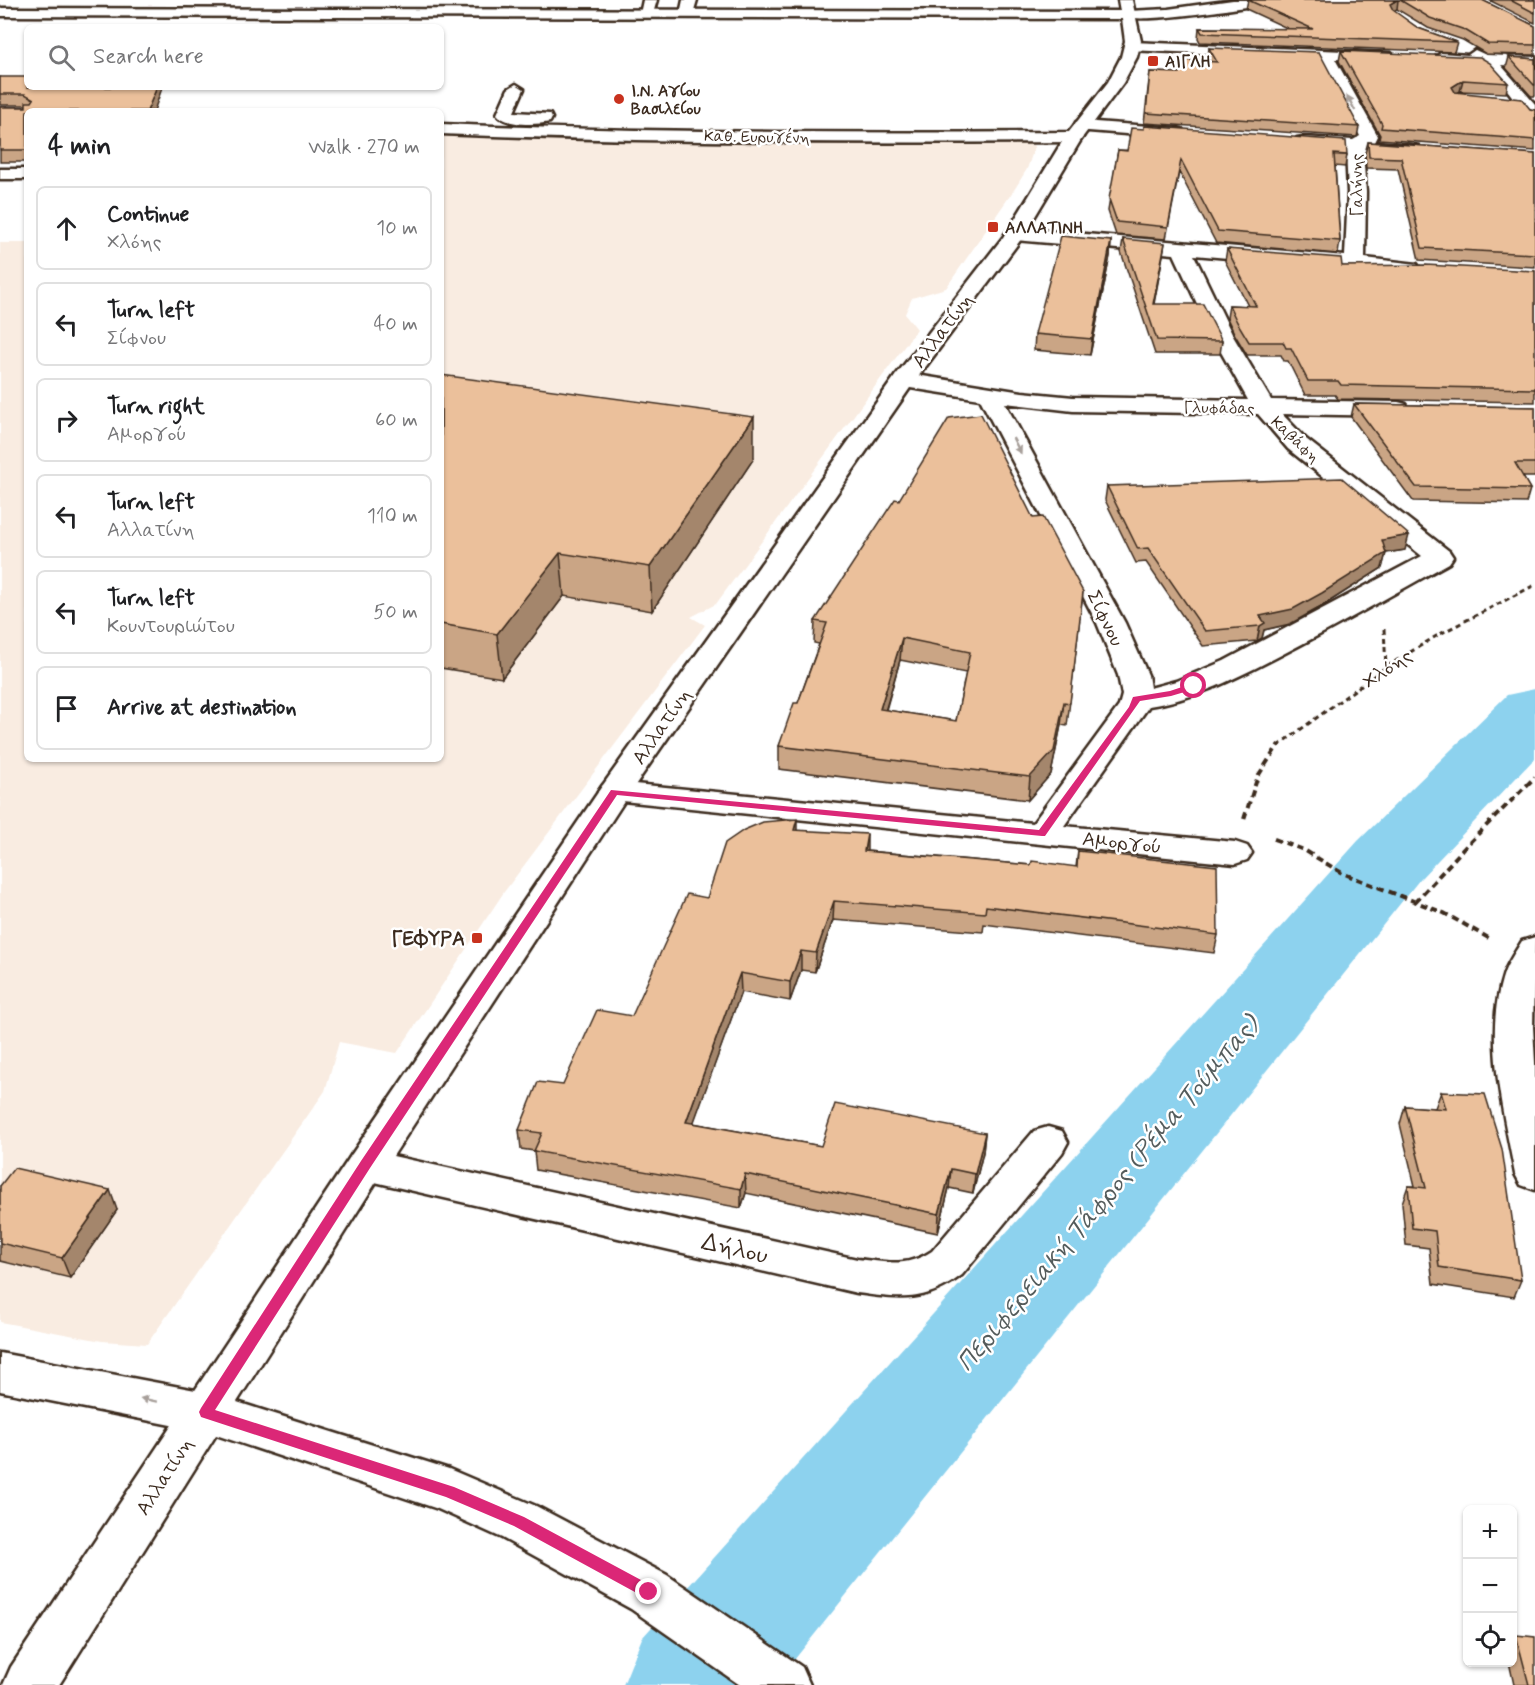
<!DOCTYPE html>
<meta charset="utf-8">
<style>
:root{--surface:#fff;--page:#f6f6f6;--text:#202124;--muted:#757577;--line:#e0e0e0}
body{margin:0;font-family:Mynerve,sans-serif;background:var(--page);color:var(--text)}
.controls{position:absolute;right:18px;bottom:18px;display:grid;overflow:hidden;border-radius:9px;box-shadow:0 2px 4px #0004}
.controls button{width:54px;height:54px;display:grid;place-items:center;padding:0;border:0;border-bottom:2px solid var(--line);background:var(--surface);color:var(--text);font:30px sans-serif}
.stop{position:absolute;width:18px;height:18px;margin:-14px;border:4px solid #db2777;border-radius:50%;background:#fff}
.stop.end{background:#db2777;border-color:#fff;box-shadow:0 2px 6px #0008}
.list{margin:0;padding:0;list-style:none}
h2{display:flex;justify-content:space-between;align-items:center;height:78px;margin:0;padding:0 24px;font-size:26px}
h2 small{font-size:20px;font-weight:400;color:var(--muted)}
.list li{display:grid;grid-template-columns:39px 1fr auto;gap:18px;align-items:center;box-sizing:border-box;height:84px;margin:0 12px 12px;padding:0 12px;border:2px solid var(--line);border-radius:9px}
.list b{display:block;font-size:22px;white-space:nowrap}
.list p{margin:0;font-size:20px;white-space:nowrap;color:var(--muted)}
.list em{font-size:20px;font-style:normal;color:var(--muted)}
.icon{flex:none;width:33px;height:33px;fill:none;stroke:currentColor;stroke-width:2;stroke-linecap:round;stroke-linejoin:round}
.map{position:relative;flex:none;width:1535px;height:1685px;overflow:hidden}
.search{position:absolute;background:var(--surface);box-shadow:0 2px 4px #0004;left:24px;top:24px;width:420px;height:66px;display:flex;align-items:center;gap:15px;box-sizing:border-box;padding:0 21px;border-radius:9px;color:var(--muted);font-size:22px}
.panel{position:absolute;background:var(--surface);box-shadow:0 2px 4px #0004;left:24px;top:108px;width:420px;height:654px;border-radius:9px}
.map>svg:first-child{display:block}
.built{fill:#f9ece1}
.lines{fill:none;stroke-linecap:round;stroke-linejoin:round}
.river{fill:#8dd2ee;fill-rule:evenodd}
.minor-casing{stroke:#3b2a1e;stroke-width:5}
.major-casing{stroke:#3b2a1e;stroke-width:5}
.path-far1{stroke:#3b2a1e;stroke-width:3;stroke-dasharray:5 4;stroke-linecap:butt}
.path{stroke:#3b2a1e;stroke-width:4;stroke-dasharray:7 4.5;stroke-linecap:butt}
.minor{fill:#fff;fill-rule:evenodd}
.major{fill:#fff;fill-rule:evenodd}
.wall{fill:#caa585;stroke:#3b2a1e;stroke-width:1.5;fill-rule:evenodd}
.shaded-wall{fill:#a4866c;stroke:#3b2a1e;stroke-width:1.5}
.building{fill:#ebc09b;stroke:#3b2a1e;stroke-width:1.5;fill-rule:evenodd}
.oneway{fill:#a79f9a}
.route{fill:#db2777}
.poi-dot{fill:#c8321e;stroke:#fff;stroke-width:2}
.labels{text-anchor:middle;stroke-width:5;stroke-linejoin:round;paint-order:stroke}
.far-poi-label{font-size:16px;font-weight:bold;fill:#3b2a1e;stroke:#fff;text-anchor:start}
.far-street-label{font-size:16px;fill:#3b2a1e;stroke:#fff}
.street-label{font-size:20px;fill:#3b2a1e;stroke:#fff}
.poi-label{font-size:20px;font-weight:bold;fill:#3b2a1e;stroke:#fff;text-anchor:end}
.near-street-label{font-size:24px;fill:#3b2a1e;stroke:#fff}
.near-water-label{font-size:26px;font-style:italic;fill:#545c5c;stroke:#fff}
</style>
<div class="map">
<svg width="1535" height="1685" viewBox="0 0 1535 1685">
<rect width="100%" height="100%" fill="#fff"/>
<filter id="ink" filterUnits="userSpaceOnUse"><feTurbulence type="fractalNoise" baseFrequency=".0167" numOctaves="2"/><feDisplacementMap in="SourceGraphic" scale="12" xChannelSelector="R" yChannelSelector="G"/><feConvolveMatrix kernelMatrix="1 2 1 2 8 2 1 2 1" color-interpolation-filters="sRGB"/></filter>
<g filter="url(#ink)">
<!-- built -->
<path class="built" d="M441,133L1022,142L1035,146L1027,169L1016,187L946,288L912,298L905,314L917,329L716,604L691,617L705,625L504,892L397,1053L339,1042L325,1091L147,1344L102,1341L0,1322V243H27V759H441Z"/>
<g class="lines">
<!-- river -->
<path class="river" d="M1535,689V758L1420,879L774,1685H623L642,1638L1358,841L1507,695Z"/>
<!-- minor casing -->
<g class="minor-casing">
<path id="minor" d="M643,0H657L652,17H642L640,14Z
M683,0H697L692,17H682L680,14Z
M1233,0H1272L1265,4C1244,7 1132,26 1122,15L1129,11L1168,9Z
M1132,42L1391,53L1394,56L1386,61L1335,59L1378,136L1375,142L1413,145L1419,146L1422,150L1419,154L1413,155L1363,152L1366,192L1365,258L1417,264L1420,268L1417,272L1410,274L1194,255L1233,336L1271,400L1398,402L1406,404L1410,409L1406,414L1398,416L1282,414L1306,439L1449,551L1453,557L1449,563C1395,593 1341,624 1285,653C1242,675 1198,699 1149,706L1064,826L1235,842L1247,846L1252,853L1247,860L1235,864L603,799L598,792L603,785L614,782L1033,823L1119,706L1122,695L1118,675L1097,623L980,399L904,387L896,385L893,380L896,375L904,373L1022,392L1073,397L1248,400L1212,336L1174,254L1015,240L1008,238L1005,234L1008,230L1015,228L1345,256L1348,192L1346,150L1303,147L1297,146L1294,142L1297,138L1303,137L1353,140L1360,136L1319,58L1127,50L1124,47ZM1005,403L1073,411L1258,414L1288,449L1422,556L1224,661L1176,681L1150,688L1148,675L1125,623Z
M1475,50L1486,55L1535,57V67L1501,65L1535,104V119L1529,118C1517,104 1496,71 1480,65C1466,60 1444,69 1433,58L1441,53L1468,55Z
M516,84L524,89L514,112L550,114L552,118L550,122C536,125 506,126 497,114L508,89Z
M1082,121L1176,128L1182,129L1185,133L1182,137L1176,138L1076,130L1074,126L1076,122Z
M441,124C652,133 863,133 1074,132L1080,133L1083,137L1080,141L1074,142C863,143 652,143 441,134Z
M0,169H27V179H0Z
M1535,937L1533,1027L1535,1063V1190L1521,1185L1515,1174C1503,1110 1483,1036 1504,973C1508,962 1516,951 1522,941Z
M1048,1127L1062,1131L1068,1142L1062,1153L962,1275C924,1303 902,1299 857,1293L366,1180L352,1176L346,1165L352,1154L366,1150L857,1259C886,1262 907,1268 932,1251L1034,1131Z
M0,1353L206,1392L222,1398L229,1412L222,1426L206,1432L0,1391Z"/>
</g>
<!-- major casing -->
<g class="major-casing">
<path id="major" d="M1118,0H1132L1141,41L1137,57L1123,83L1082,138L1022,238L912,385L629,794L380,1176L237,1402L449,1469L536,1506L667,1575L802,1667L810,1685H740L631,1609L502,1538L438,1509L216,1435L59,1685H3L11,1667L352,1154L603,785L896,375L1007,232L1065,137L1108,82L1121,57L1125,41L1122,19L0,16V8L1120,11Z"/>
</g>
<!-- path-far1 -->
<path class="path-far1" d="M1384,629L1386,667
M1278,746L1386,667L1438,635L1535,585"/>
<!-- path -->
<path class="path" d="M1244,819L1258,776L1279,744
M1274,839L1304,850L1342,873L1444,913L1492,940
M1415,902L1465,847L1535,777"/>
<!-- minor -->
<use href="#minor" class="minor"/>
<!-- major -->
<use href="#major" class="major"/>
</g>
<!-- wall -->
<path class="wall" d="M1248,0H1482L1535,26V55L1486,54L1463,40L1428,28L1397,9L1393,11L1418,28L1457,42L1454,52L1200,42L1198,38L1199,28L1289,29L1246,9Z
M1489,0H1535V23Z
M1209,48L1359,127L1357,137L1144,123L1150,72L1180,73L1210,62L1208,57Z
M1341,51L1508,83L1506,93L1460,91L1458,92L1535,110V151L1379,139L1380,135L1339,61Z
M1509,57L1535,59V96H1531L1506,68Z
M0,77L27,87H162V88L27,111V162H0V107H26V105H0Z
M1368,142L1535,154V267L1419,260L1398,169L1366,168L1365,153Z
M1118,150L1347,155L1345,167L1335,166L1340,241L1338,254L1216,243L1179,172L1166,239L1116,235L1108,211Z
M1123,239L1163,255L1154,304L1222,341L1220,354H1155L1121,252Z
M1111,241L1110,256L1090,355L1034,350L1035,334Z
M1227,249L1342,266L1535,271V402L1338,399L1335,395H1305L1288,361H1284L1281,355H1247L1235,335L1227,318L1229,305L1248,306L1225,261Z
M441,375L754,458L652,611L564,596L502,678L441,668Z
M1354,404L1535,407V477H1523L1530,489L1526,503L1413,501L1351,417Z
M1107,486L1405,550L1386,553L1382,568L1319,608L1290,624L1264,630L1262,638L1257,641L1203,646L1146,562L1136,563L1105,500Z
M1033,518L1083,592L1067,726L1061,725L1051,774L1028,800L779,769V746L798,703L819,644L814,643L815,621ZM900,660L966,673L956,721L886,710Z
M797,831L867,851L1031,865L1076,867L1078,851L1218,935L1214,953L984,924L983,932L833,920L815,972L801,970L790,1001L741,992L693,1123L821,1146L985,1133L983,1152L973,1193L949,1188L938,1233L746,1193L741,1208L536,1170L534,1151L521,1149L519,1130L632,1016L707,898Z
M1441,1092L1521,1280L1514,1297L1433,1284L1429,1248L1406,1245L1402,1203L1408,1186H1415L1400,1124L1405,1106L1435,1108Z
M0,1186L117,1210L70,1278L0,1261Z
M1516,1635L1535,1685H1514L1509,1662H1512V1643Z"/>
<!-- shaded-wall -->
<path class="shaded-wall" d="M1397,0H1398L1397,9L1388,14L1390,4Z
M1463,80L1460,91L1450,98L1452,87Z
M157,87H162V88L154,111H147Z
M1111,241L1110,256L1090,355L1092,339Z
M1165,243L1163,255L1151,317L1153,304Z
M754,417V458L652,611L650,567Z
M1409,535L1405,550L1378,554L1382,540Z
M560,553L564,596L502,678L497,634Z
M1386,553L1382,568L1319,608L1290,624L1264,630L1262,638L1257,641L1260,626V616Z
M902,638L900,660L879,732L880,709Z
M1064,702L1061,725L1051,774L1028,800L1030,777Z
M797,819V837L794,830Z
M867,834V852L864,851Z
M834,901L833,920L815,972L816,953Z
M801,951V970L790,1001V982Z
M740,973L741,992L687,1141L686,1122Z
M985,1133L983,1152L973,1193L975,1174Z
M951,1169L949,1188L938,1233L939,1214Z
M745,1174L746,1193L741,1208V1189Z
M110,1190L117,1210L70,1278L62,1258Z"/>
<!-- building -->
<path class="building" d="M1248,0H1397L1390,4L1393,10L1418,28L1457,42L1202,33L1199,28L1313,29Z
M1400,0H1482L1535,26V45L1488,44L1465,30L1430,18Z
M1510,0H1535V13Z
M1209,48L1319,52L1359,127L1146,113L1150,72L1180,73L1182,60L1217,62Z
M1341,51L1480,57L1490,63L1508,83L1463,80L1452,87L1455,92L1522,99L1530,109L1535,110V140L1381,128L1382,124Z
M1509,57L1535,59V85H1534Z
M0,77H27V87H157L147,111H27V150H0V107H26V102H32L34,99L25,94H0Z
M1144,126L1346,141L1347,155L1334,154L1340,241L1218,231L1181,160L1168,227L1117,222L1109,199L1118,150L1127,151L1131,128L1144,129Z
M1368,142L1535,154V254L1422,248L1401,158L1369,157Z
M1061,236L1111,241L1092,339L1035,334Z
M1123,239L1165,243L1153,304H1203L1222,341L1157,340Z
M1227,249L1341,258L1342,266L1426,265L1535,271V389L1341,385L1338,381H1308L1291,348H1286L1283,342H1249L1237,322L1229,305L1256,306Z
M441,375L754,417L650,567L560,553L497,634L441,624Z
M1354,404L1535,407V463H1515L1530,489L1416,487Z
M981,414L1033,518L1043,517L1083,592L1070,703L1064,702L1054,751L1030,777L779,746L794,703H798L827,623L815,621L895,499L899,500L949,418ZM902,638L970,652L956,721L880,709Z
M1342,478L1409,535L1382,540L1386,553L1322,593L1293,609L1260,616L1265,623L1260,626L1205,631L1148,548L1138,549L1107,486Z
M797,819L794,830L867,834L864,851L1031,865L1032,861L1077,867L1078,851L1217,866L1218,935L986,906L985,913L834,901L816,953L801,951L790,982L740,973L686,1122L821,1146L835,1104L985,1133L975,1174L951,1169L939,1214L745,1174L741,1189L534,1151L542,1133L519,1130L538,1082L563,1085L597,1010L632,1016L687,894L707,898L725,843L744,830L763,822Z
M1441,1092L1485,1094L1502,1149L1521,1280L1439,1267L1435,1231L1412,1228L1408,1186L1426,1188L1405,1106L1446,1109Z
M14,1168L110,1190L62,1258L0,1243V1212L1,1210L0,1209V1186Z
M1516,1635L1535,1637V1685H1529Z"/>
<!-- one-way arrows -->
<defs><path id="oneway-solid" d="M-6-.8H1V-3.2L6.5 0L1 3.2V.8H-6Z" transform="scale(1.5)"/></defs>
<g class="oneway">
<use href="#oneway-solid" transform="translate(1351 103) rotate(-118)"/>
<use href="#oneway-solid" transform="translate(1017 446) rotate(62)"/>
<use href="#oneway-solid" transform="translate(149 1400) rotate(-168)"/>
</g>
</g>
<!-- route -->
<path class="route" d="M1194,683L1199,686L1198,688L1171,696L1140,701L1045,836H1042L617,795L370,1168L215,1410L454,1487L524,1517L654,1587L656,1592L654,1597L649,1599L644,1597L514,1526L446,1497L201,1417L199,1412L201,1408L361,1161L611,790L1039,830L1129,707L1133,697L1170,691Z"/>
<!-- markers -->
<g class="poi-dot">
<rect x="1147" y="55" width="12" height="12" rx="3"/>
<circle cx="619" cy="99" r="6"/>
<rect x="987" y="221" width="12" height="12" rx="3"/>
<rect x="471" y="932" width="12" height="12" rx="3"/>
</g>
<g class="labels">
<!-- far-poi labels -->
<g class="far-poi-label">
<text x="1165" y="67">ΑΙΓΛΗ</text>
<text x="631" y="96">Ι.Ν. Αγίου<tspan x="631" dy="18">Βασιλείου</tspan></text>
<text x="1005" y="233">ΑΛΛΑΤΙΝΗ</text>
</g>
<!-- far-street labels -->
<g class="far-street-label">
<text transform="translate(757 136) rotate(1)" y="6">Καθ. Ευρυγένη</text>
<text transform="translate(1356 185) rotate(-90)" y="6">Γαλήνης</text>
<text transform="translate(1219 407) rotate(1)" y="6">Γλυφάδας</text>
<text transform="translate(1296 439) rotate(43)" y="6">Καβάφη</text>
</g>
<!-- street labels -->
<g class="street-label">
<text transform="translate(942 330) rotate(-53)" y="7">Αλλατίνη</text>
<text transform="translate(1106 618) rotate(64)" y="7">Σίφνου</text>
<text transform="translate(1387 668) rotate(-34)" y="7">Χλόης</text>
<text transform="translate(661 726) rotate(-55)" y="7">Αλλατίνη</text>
<text transform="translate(1122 842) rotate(6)" y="7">Αμοργού</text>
<text transform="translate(164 1476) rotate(-57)" y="7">Αλλατίνη</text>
</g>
<!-- poi labels -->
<g class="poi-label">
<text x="465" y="945">ΓΕΦΥΡΑ</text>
</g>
<!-- near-street labels -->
<g class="near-street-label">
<text transform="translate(735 1248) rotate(13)" y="8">Δήλου</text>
</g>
<!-- near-water labels -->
<g class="near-water-label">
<text transform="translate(1107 1193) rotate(-50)" y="9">Περιφερειακή Τάφρος (Ρέμα Τούμπας)</text>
</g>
</g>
</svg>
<div class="controls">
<button>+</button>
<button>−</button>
<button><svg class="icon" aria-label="locate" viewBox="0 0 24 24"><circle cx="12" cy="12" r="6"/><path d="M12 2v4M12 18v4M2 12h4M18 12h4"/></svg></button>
</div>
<div class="stop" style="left:1194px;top:686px"></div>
<div class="stop end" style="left:649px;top:1592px"></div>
<div class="search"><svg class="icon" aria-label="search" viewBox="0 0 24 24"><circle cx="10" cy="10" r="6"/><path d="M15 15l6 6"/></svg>Search here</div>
<section class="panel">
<h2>4 min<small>Walk · 270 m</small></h2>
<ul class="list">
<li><svg class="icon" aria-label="ahead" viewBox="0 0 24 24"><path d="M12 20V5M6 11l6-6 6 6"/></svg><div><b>Continue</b><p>Χλόης</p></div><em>10 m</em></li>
<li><svg class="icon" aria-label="left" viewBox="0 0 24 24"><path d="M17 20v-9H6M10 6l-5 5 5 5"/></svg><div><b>Turn left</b><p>Σίφνου</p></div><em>40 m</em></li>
<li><svg class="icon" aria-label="right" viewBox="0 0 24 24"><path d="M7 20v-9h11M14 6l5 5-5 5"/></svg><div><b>Turn right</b><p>Αμοργού</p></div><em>60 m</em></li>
<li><svg class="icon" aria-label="left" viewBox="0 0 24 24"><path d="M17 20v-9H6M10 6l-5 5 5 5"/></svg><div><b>Turn left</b><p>Αλλατίνη</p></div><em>110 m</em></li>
<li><svg class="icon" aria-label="left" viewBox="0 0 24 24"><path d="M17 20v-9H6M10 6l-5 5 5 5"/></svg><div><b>Turn left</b><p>Κουντουριώτου</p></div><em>50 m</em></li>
<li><svg class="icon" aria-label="arrive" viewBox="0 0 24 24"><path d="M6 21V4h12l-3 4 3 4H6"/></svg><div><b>Arrive at destination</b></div></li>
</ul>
</section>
</div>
